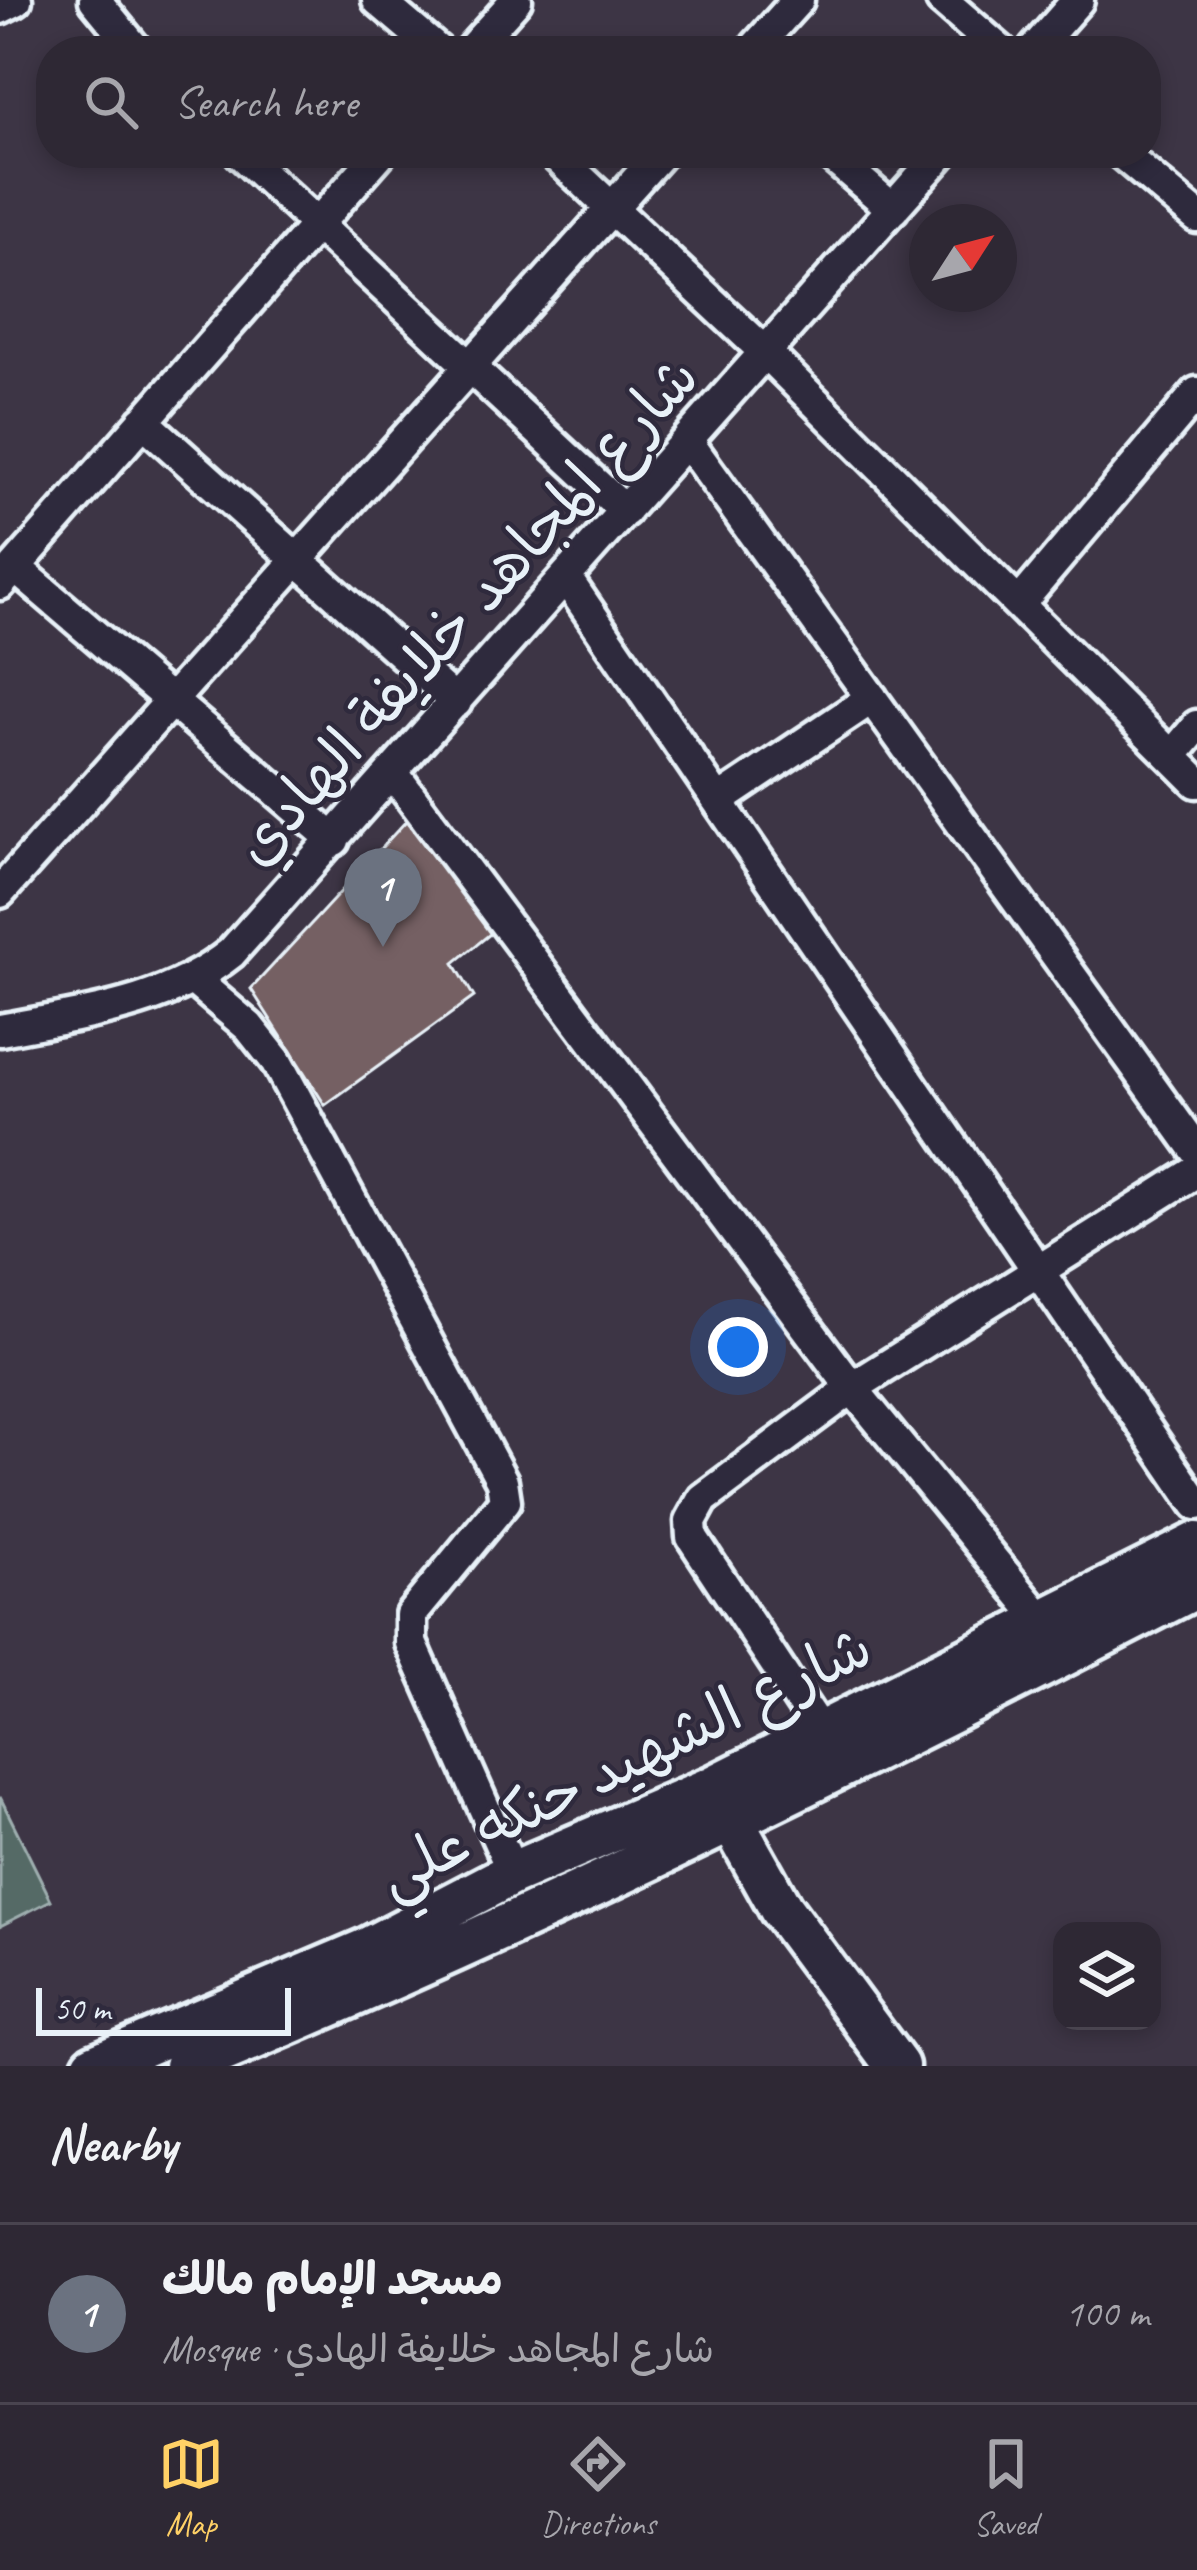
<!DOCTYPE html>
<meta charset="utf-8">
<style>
:root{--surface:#2e2834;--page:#36303c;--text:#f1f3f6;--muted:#a7a6ac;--line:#49444f;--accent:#ffd166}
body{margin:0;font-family:Caveat,"Playpen Sans Arabic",sans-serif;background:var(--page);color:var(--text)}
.controls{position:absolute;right:36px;bottom:36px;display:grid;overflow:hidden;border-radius:24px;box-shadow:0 6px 18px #0003}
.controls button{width:108px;height:108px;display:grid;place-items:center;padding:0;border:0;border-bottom:3px solid var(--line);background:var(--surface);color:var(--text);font:60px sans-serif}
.compass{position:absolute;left:909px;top:204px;width:108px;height:108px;border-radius:50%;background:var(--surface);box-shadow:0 6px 18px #0003;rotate:54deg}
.scale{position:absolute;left:36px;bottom:30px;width:255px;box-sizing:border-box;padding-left:12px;border:6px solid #e8f1f8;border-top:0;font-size:33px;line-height:42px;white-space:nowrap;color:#e8f1f8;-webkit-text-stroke:9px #2f2a3d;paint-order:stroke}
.you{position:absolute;left:738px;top:1347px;width:42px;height:42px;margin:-30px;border:9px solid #fff;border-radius:50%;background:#1a73e8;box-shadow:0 0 0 18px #1a73e833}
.badge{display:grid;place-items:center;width:78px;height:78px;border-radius:50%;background:var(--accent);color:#fff;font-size:39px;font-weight:700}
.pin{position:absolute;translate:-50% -99px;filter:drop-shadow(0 3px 6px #0008)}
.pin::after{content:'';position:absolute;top:63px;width:42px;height:36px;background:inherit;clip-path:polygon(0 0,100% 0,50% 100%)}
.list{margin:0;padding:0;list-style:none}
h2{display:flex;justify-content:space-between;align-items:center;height:156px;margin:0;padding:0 48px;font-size:51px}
h2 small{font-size:39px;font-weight:400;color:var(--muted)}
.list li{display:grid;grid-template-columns:78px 1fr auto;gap:36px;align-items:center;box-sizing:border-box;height:180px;padding:0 48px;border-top:3px solid var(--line)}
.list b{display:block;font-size:45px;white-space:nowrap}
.list p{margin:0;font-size:39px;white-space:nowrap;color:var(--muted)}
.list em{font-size:39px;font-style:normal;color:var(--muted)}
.icon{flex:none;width:66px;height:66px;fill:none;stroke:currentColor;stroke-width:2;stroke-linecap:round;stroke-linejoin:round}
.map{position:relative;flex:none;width:1197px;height:2066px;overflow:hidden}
.search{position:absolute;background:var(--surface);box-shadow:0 6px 18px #0003;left:36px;right:36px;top:36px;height:132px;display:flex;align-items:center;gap:30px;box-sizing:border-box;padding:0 42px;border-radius:48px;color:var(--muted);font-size:45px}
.sheet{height:336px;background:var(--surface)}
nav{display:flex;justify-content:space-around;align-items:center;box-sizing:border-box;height:168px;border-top:3px solid var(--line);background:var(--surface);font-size:33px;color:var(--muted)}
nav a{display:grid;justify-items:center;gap:6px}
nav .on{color:var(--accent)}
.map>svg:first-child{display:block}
.green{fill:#556b66;stroke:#9eaeaf;stroke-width:3}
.building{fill:#756063;stroke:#e8f1f8;stroke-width:3}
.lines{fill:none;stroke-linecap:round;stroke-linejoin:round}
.street-casing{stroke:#e8f1f8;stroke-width:39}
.secondary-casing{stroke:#e8f1f8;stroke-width:51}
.street{stroke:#2f2a3d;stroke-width:30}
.secondary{stroke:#2f2a3d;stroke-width:42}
.labels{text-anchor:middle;stroke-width:9;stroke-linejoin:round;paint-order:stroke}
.street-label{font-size:60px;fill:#e8f1f8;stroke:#2f2a3d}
</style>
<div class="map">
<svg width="1197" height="2066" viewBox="0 0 1197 2066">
<rect width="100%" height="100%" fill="#3d3545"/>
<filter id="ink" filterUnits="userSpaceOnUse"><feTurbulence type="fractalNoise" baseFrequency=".00833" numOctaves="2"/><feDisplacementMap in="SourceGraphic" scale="24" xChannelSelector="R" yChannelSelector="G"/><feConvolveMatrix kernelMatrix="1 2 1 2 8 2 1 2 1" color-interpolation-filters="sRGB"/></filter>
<g filter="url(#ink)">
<!-- green -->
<path class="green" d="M0,1797L51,1900L0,1926Z"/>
<!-- building -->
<path class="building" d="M407,820L495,930L454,963L474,997L325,1105L251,989Z"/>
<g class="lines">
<!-- street casing -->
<g class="street-casing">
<path id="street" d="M95,0L137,51
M378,0L438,51
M942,0L1001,51
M0,8L16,0
M470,51L516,0
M752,51L798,0
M1033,51L1078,0
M240,153L625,511
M553,153L766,353L1197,782
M828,153L893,209
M1121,153L1197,217
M143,421L456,702
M687,441L1197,1151
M15,567L334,840
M566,578L1197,1504
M0,584L380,153
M1019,604L1197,393
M1172,756L1197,726
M393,773L852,1388L1043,1621
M718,801L872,698
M0,892L661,153
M194,980L249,1027L276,1061L502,1481L505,1501L411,1615V1643L513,1873
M0,1030C81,1014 165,1006 231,953L942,153
M822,1734L692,1537L691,1521L703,1499L852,1388L1197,1171"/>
</g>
<!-- secondary casing -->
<g class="secondary-casing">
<path id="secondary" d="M719,1798L781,1909L897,2066
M94,2066L364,1951L513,1873L714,1787L1197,1544
M186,2066C531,1924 866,1757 1197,1586"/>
</g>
<!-- street -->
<use href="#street" class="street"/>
<!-- secondary -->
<use href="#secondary" class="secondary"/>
</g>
</g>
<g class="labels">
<!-- street labels -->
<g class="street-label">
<text transform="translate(465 610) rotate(-48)" y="21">شارع المجاهد خلايفة الهادي</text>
<text transform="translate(624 1760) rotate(-26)" y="21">شارع الشهيد حنكه علي</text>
</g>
</g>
</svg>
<div class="controls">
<button><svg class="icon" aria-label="layers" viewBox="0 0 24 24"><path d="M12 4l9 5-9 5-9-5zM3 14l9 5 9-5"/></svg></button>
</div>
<svg class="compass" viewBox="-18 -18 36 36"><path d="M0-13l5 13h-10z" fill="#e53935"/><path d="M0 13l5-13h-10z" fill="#a7a6ac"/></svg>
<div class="scale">50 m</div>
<div class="you"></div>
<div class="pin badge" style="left:383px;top:947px;background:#6b7280">1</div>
<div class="search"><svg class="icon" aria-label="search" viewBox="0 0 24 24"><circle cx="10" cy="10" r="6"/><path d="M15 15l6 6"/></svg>Search here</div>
</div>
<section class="sheet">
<h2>Nearby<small></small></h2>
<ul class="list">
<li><span class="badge" style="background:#6b7280">1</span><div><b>مسجد الإمام مالك</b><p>Mosque · شارع المجاهد خلايفة الهادي</p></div><em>100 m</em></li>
</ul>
</section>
<nav>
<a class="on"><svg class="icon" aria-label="map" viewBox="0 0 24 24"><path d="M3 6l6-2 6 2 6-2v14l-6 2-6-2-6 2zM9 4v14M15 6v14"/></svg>Map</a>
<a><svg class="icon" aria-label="directions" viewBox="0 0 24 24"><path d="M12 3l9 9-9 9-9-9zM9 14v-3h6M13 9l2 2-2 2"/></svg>Directions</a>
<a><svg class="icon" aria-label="saved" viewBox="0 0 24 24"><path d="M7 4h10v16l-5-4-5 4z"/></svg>Saved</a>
</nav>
